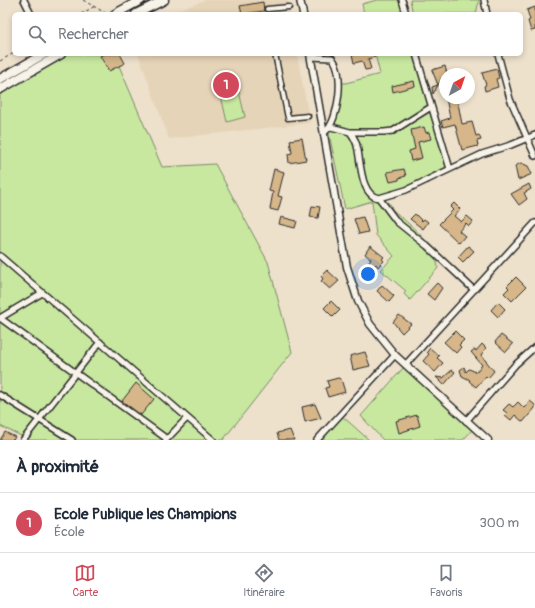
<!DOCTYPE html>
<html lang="fr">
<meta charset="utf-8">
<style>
:root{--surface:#fff;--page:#f6f6f7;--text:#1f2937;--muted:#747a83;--line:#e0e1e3;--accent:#d1495b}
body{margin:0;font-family:Pangolin,sans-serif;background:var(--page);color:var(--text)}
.compass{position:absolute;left:439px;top:68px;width:36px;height:36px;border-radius:50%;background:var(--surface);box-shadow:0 2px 6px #0003;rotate:40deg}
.you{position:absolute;left:368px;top:274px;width:14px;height:14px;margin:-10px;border:3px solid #fff;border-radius:50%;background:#1a73e8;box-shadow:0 0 0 6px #1a73e833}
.badge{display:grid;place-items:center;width:26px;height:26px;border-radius:50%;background:var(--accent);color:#fff;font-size:13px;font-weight:700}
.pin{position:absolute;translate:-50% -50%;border:2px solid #fff;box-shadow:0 1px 4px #0006}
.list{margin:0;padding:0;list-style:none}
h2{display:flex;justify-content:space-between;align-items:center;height:52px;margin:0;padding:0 16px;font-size:17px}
h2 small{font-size:13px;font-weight:400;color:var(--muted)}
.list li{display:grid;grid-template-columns:26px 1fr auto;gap:12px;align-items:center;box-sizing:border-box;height:60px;padding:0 16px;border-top:1px solid var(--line)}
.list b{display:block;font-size:15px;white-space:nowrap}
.list p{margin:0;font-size:13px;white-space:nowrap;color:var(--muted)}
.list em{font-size:13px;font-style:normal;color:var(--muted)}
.icon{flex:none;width:22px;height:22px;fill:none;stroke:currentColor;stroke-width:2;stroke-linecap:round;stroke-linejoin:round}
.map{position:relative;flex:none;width:535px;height:440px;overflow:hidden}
.search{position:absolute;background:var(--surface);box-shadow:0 2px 6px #0003;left:12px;right:12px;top:12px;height:44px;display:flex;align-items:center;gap:10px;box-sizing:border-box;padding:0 14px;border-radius:6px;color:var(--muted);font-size:15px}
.sheet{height:112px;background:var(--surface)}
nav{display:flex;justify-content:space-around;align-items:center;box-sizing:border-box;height:56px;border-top:1px solid var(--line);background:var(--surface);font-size:11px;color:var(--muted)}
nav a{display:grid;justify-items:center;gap:2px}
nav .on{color:var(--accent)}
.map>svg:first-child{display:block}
.built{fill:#e6d4b8}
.green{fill:#c8e8a0;stroke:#7a8a66}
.building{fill:#d7b78a;stroke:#2b2b2b}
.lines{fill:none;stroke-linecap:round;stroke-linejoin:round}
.pedestrian-casing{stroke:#2b2b2b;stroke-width:7}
.minor-casing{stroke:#2b2b2b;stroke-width:8}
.tertiary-casing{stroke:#2b2b2b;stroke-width:9}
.primary-casing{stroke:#2b2b2b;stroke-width:11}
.path{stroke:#2b2b2b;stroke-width:1;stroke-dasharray:3 3;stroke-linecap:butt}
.pedestrian{stroke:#f7f3e8;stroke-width:4}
.minor{stroke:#f7f3e8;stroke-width:5}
.tertiary{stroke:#f7f3e8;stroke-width:6}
.primary{stroke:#f7f3e8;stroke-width:8}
</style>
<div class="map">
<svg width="535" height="440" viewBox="0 0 535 440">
<rect width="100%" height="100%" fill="#ede1cc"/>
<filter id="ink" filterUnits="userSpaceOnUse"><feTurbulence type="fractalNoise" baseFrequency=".025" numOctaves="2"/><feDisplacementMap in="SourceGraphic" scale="8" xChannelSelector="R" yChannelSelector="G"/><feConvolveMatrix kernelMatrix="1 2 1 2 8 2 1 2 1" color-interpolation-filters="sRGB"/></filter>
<g filter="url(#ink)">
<!-- built -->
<path class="built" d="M206,0H288L290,14H167Z
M138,54H297L310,123L169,139Z"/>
<!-- green -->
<path class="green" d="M377,0H406L409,14H364L362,4Z
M410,0H479V1L476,14H413Z
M57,54H114L162,167L215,164L268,262L292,352L223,440H30L0,426V86Z
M375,54H419L449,166C425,175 404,193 378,195L391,205L392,209C410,226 435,242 438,268L410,300L404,294L406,291L381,270L394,256L376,235L372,201L345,209L327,124L330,119L333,124L344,129L348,128L333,123L339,85L342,83H346L380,74Z
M237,83L245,117L227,122L219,87Z
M404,367L472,430L463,440H383L361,416Z
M341,415L369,440H319Z"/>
<!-- building -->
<path class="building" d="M263,2L264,11L242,14L240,6Z
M535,7V30L531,31L528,21L530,20L527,10Z
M104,54H120L125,63L109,71L100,56Z
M352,54H374L375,57L368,59L371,69L365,70L362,61L354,63Z
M445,66L447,74H445V84H443L442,78L433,94L432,87L438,85L432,70Z
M497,69L499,78L496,79L498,87L485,91L484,86L486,85L482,73Z
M414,81L415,86L393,92L392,86Z
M446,98H457L462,124L472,122L476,136L479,135L481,140L477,141L478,146L462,150L455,124L443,127L441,121L450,118Z
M424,127L426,133L429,132L431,139L418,142L422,158L411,161L409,151L415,149L411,130Z
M302,138L306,160L289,163L288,154L292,153L290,140Z
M521,163L528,166L532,174L518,180L515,166Z
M274,169L284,172L278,196L282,197L278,211L270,209L273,192L269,191Z
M404,169L406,176L399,178V180L390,182L387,172Z
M529,184L531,189L524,193L527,199L519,205L511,194Z
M454,203L460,209L454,216L461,222L467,216L473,221L469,226L466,223L459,231L465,236L459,243L439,224L453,210L450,207Z
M312,206L320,207L318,218L310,217Z
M415,214L422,221L424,219L428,222L423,229L410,219Z
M281,217L297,221L295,228L279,224Z
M363,217L368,232L359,234L354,219Z
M370,246L384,257L382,259L384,261L378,267L376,264L373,267L368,262L371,259L365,254Z
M468,246L474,251L463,262L458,257Z
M327,270L339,281L330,289L321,281L323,279L321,276Z
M516,277L526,287L512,301L504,293L509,288L507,286Z
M437,283L442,288L434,300L427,294Z
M382,285L394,296L389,302L377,291Z
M331,301L340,310L333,317L324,308Z
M498,302L505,309L498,317L491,310Z
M399,315L411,324L402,333L393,322Z
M455,331L464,340L459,345L461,347L456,353L444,342Z
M501,335L513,344L506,352L495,342Z
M482,344L486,348L481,355L494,371L488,378L486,376L476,387L469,381L470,380L462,376L460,370L464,367L466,372L469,369L476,372L482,365L471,352L475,349L476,351Z
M430,348L439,356L437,358L443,363L435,372L423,361L429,354L427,352Z
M365,352L370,366L353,370L350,356Z
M452,370L455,372L444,385L436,377L443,378Z
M338,378L341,379L345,392L328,397L325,388L329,387L327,381Z
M136,383L154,399L141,415L122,401Z
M530,401L535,405V408L523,422L515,415L511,420L505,415L507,413L503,410L509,404L513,407L518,402L524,408Z
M315,404L321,418L305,422L302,407Z
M417,415L420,426L399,433L396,421Z
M290,430L294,440H279L277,433Z
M5,432L15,437L13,440H0Z"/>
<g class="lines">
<!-- pedestrian casing -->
<g class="pedestrian-casing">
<path id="pedestrian" d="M267,9L289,7
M275,54L288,118L308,116"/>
</g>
<!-- minor casing -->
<g class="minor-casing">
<path id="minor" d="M24,0L31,14
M402,0L406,14
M484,0L487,14
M416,54L450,169
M498,54L510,99L535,156
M311,57L332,58C345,71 339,121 325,132
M331,127L350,132C353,136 356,140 357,146C361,160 360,196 379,198L406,190L482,154L511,145L535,135
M350,132H384L393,131L431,107
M379,198L397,222L427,246L474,290
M0,256L213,440
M0,318L167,439
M0,318L42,293
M406,364L535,223
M0,395L72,440
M466,421L515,365L535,347
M23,440L100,342
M166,440L187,418
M317,440L395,355"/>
</g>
<!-- tertiary casing -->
<g class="tertiary-casing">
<path id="tertiary" d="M300,0L303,14
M310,54L347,267L358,301L370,324L395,355L488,440"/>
</g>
<!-- primary casing -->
<g class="primary-casing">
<path id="primary" d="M115,14L141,0
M136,14L164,0
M0,79L44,54
M0,89L61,54"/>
</g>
<!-- path -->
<path class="path" d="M83,0L107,14
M81,14L95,6
M0,61L14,53"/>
<!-- pedestrian -->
<use href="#pedestrian" class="pedestrian"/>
<!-- minor -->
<use href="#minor" class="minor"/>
<!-- tertiary -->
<use href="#tertiary" class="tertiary"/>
<!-- primary -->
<use href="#primary" class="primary"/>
</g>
</g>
</svg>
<svg class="compass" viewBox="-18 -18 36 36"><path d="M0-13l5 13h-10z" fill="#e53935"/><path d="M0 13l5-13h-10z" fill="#747a83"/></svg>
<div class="you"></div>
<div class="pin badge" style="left:226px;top:85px">1</div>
<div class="search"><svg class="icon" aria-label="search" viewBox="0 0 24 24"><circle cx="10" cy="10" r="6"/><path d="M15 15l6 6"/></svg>Rechercher</div>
</div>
<section class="sheet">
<h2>À proximité<small></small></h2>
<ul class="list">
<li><span class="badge">1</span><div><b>Ecole Publique les Champions</b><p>École</p></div><em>300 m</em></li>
</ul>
</section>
<nav>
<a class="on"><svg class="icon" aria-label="map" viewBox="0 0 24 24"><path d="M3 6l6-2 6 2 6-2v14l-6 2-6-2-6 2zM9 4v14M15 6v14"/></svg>Carte</a>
<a><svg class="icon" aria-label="directions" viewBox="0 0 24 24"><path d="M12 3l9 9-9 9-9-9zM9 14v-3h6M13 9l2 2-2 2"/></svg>Itinéraire</a>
<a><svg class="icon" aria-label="saved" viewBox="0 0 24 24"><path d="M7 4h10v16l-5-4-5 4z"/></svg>Favoris</a>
</nav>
